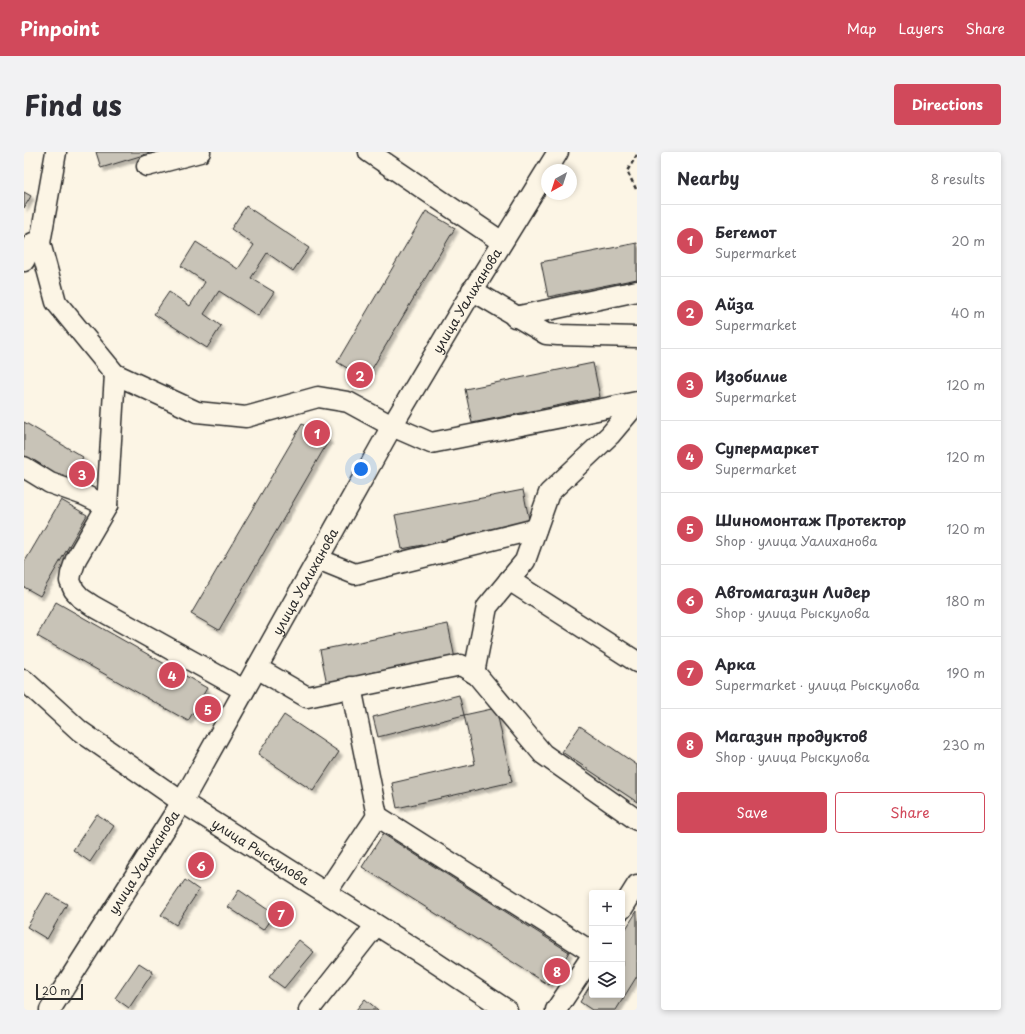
<!DOCTYPE html>
<meta charset="utf-8">
<style>
:root{--surface:#fff;--page:#f2f2f3;--text:#2b2b33;--muted:#7c7c81;--line:#e1e1e2;--accent:#d1495b}
body{margin:0;font-family:"Playpen Sans",sans-serif;background:var(--page);color:var(--text)}
.controls{position:absolute;right:12px;bottom:12px;display:grid;overflow:hidden;border-radius:4px;box-shadow:0 2px 6px #0003}
.controls button{width:36px;height:36px;display:grid;place-items:center;padding:0;border:0;border-bottom:1px solid var(--line);background:var(--surface);color:var(--text);font:20px sans-serif}
.compass{position:absolute;left:517px;top:12px;width:36px;height:36px;border-radius:50%;background:var(--surface);box-shadow:0 2px 6px #0003;rotate:219deg}
.scale{position:absolute;left:12px;bottom:10px;width:47px;box-sizing:border-box;padding-left:4px;border:2px solid #2b2b2b;border-top:0;font-size:11px;line-height:14px;white-space:nowrap;color:#2b2b2b;-webkit-text-stroke:3px #fcf5e5;paint-order:stroke}
.you{position:absolute;left:337px;top:317px;width:14px;height:14px;margin:-10px;border:3px solid #fff;border-radius:50%;background:#1a73e8;box-shadow:0 0 0 6px #1a73e833}
.badge{display:grid;place-items:center;width:26px;height:26px;border-radius:50%;background:var(--accent);color:#fff;font-size:13px;font-weight:700}
.pin{position:absolute;translate:-50% -50%;border:2px solid #fff;box-shadow:0 1px 4px #0006}
.list{margin:0;padding:0;list-style:none}
h2{display:flex;justify-content:space-between;align-items:center;height:52px;margin:0;padding:0 16px;font-size:17px}
h2 small{font-size:13px;font-weight:400;color:var(--muted)}
.list li{display:grid;grid-template-columns:26px 1fr auto;gap:12px;align-items:center;box-sizing:border-box;height:72px;padding:0 16px;border-top:1px solid var(--line)}
.list b{display:block;font-size:15px;white-space:nowrap}
.list p{margin:0;font-size:13px;white-space:nowrap;color:var(--muted)}
.list em{font-size:13px;font-style:normal;color:var(--muted)}
.actions{display:flex;gap:8px;padding:12px 16px}
.actions a{flex:1;padding:9px 0;border:1px solid var(--accent);border-radius:4px;text-align:center;font-size:14px;color:var(--accent)}
.actions .main{background:var(--accent);color:#fff}
.icon{flex:none;width:22px;height:22px;fill:none;stroke:currentColor;stroke-width:2;stroke-linecap:round;stroke-linejoin:round}
.map{position:relative;flex:none;width:613px;height:858px;overflow:hidden;border-radius:4px}
header{display:flex;align-items:center;gap:24px;box-sizing:border-box;height:56px;padding:0 20px;background:var(--accent);color:#fff}
header strong{font-size:19px}
nav{display:flex;gap:22px;margin-inline-start:auto;font-size:14px}
.intro{display:flex;align-items:center;justify-content:space-between;box-sizing:border-box;height:96px;padding:0 24px}
h1{margin:0;font-size:28px}
.button{padding:10px 18px;border-radius:4px;background:var(--accent);color:#fff;font-size:14px;font-weight:700}
main{display:flex;gap:24px;padding:0 24px}
aside{flex:1;background:var(--surface);border-radius:4px;box-shadow:0 2px 6px #0003}
.map>svg:first-child{display:block}
.building{fill:#c8c3b7;stroke:#2b2b2b;filter:url(#shadow)}
.lines{fill:none;stroke-linecap:round;stroke-linejoin:round}
.minor-casing{stroke:#2b2b2b;stroke-width:23}
.path{stroke:#2b2b2b;stroke-width:2.5;stroke-dasharray:4 3;stroke-linecap:butt}
.minor{stroke:#fcf5e5;stroke-width:20}
.labels{text-anchor:middle;stroke-width:4;stroke-linejoin:round;paint-order:stroke}
.street-label{font-size:13px;fill:#2b2b2b;stroke:#fcf5e5}
</style>
<header>
<strong>Pinpoint</strong>
<nav><a>Map</a><a>Layers</a><a>Share</a></nav>
</header>
<div class="intro"><h1>Find us</h1><a class="button">Directions</a></div>
<main>
<div class="map">
<svg width="613" height="858" viewBox="0 0 613 858">
<defs>
<filter id="shadow"><feDropShadow dx="3.5" dy="3.5" stdDeviation="1" flood-color="#0004"/></filter>
</defs>
<rect width="100%" height="100%" fill="#fcf5e5"/>
<filter id="ink" filterUnits="userSpaceOnUse"><feTurbulence type="fractalNoise" baseFrequency=".025" numOctaves="2"/><feDisplacementMap in="SourceGraphic" scale="8" xChannelSelector="R" yChannelSelector="G"/><feConvolveMatrix kernelMatrix="1 2 1 2 8 2 1 2 1" color-interpolation-filters="sRGB"/></filter>
<g filter="url(#ink)">
<!-- building -->
<path class="building" d="M72,0H129L77,16Z
M0,40L7,44L0,56Z
M222,54L285,96L269,119L243,101L227,126L250,140L234,164L195,139L180,162L197,174L183,196L130,162L145,140L166,154L181,130L157,114L172,90L214,117L230,93L207,77Z
M402,59L431,76L342,227L313,210Z
M613,91V127L524,145L517,110Z
M569,211L576,245L448,271L441,237Z
M0,270L59,305L45,330L0,304Z
M278,272L305,288L195,478L167,462Z
M499,338L506,372L378,397L371,363Z
M37,348L63,363L16,444L0,435V411Z
M32,450L183,536L164,569L13,484Z
M424,472L431,507L303,532L296,498Z
M435,543L440,563L354,585L349,565Z
M472,556L488,630L373,656L368,631L451,612L440,563Z
M260,563L315,600L289,639L234,602Z
M556,574L613,613V650L538,600Z
M73,662L90,674L66,710L49,698Z
M359,682L545,800L525,833L338,715Z
M161,728L175,738L152,773L137,763Z
M215,738L250,762L239,778L204,755Z
M23,741L43,752L23,787L3,775Z
M613,759V824L592,858H568L556,850L568,830V843H598V783Z
M275,788L290,800L260,836L245,825Z
M115,811L129,820L105,856L91,846Z
M341,847L354,858H332Z"/>
<g class="lines">
<!-- minor casing -->
<g class="minor-casing">
<g id="minor">
<path d="M32,0L16,91L32,150L91,222L173,260L222,265L294,245L324,250L368,274L407,291L613,250"/>
<path d="M345,0L478,90"/>
<path d="M123,14L176,0"/>
<path d="M0,109L9,91"/>
<path d="M448,138L522,182L534,183L613,185"/>
<path d="M491,165L613,139"/>
<path d="M91,222L83,354L52,407L47,422L46,429L50,438L57,446L69,454L220,538"/>
<path d="M0,315L26,331L60,343L83,354"/>
<path d="M294,407L331,422L512,377"/>
<path d="M485,428L613,510"/>
<path d="M233,516L283,545L437,513L453,523L519,602L613,668"/>
<path d="M450,521L463,455L501,409L525,341L586,283L613,251"/>
<path id="s1" d="M0,528L56,579L158,650L400,803L483,858"/>
<path d="M327,535L353,664"/>
<path d="M302,741L353,664L568,800"/>
<path d="M598,757L613,733"/>
<path id="s2" d="M26,858L158,650L368,274L441,151L534,0"/>
<path d="M285,858L352,773"/>
<path d="M532,858L568,804"/>
</g>
</g>
<!-- path -->
<path class="path" d="M613,3L603,19L613,39"/>
<!-- minor -->
<use href="#minor" class="minor"/>
</g>
</g>
<g class="labels">
<!-- street labels -->
<g class="street-label">
<text dy="5" stroke="none"><textPath href="#s2" startOffset="823">улица Уалиханова</textPath></text>
<text dy="5" stroke="none"><textPath href="#s2" startOffset="499">улица Уалиханова</textPath></text>
<text dy="5" stroke="none"><textPath href="#s1" startOffset="293">улица Рыскулова</textPath></text>
<text dy="5" stroke="none"><textPath href="#s2" startOffset="175">улица Уалиханова</textPath></text>
</g>
</g>
</svg>
<div class="controls">
<button>+</button>
<button>−</button>
<button><svg class="icon" aria-label="layers" viewBox="0 0 24 24"><path d="M12 4l9 5-9 5-9-5zM3 14l9 5 9-5"/></svg></button>
</div>
<svg class="compass" viewBox="-18 -18 36 36"><path d="M0-13l5 13h-10z" fill="#e53935"/><path d="M0 13l5-13h-10z" fill="#7c7c81"/></svg>
<div class="scale">20 m</div>
<div class="you"></div>
<div class="pin badge" style="left:293px;top:281px">1</div>
<div class="pin badge" style="left:336px;top:223px">2</div>
<div class="pin badge" style="left:58px;top:322px">3</div>
<div class="pin badge" style="left:148px;top:523px">4</div>
<div class="pin badge" style="left:184px;top:557px">5</div>
<div class="pin badge" style="left:177px;top:713px">6</div>
<div class="pin badge" style="left:257px;top:762px">7</div>
<div class="pin badge" style="left:533px;top:819px">8</div>
</div>
<aside>
<h2>Nearby<small>8 results</small></h2>
<ul class="list">
<li><span class="badge">1</span><div><b>Бегемот</b><p>Supermarket</p></div><em>20 m</em></li>
<li><span class="badge">2</span><div><b>Айза</b><p>Supermarket</p></div><em>40 m</em></li>
<li><span class="badge">3</span><div><b>Изобилие</b><p>Supermarket</p></div><em>120 m</em></li>
<li><span class="badge">4</span><div><b>Супермаркет</b><p>Supermarket</p></div><em>120 m</em></li>
<li><span class="badge">5</span><div><b>Шиномонтаж Протектор</b><p>Shop · улица Уалиханова</p></div><em>120 m</em></li>
<li><span class="badge">6</span><div><b>Автомагазин Лидер</b><p>Shop · улица Рыскулова</p></div><em>180 m</em></li>
<li><span class="badge">7</span><div><b>Арка</b><p>Supermarket · улица Рыскулова</p></div><em>190 m</em></li>
<li><span class="badge">8</span><div><b>Магазин продуктов</b><p>Shop · улица Рыскулова</p></div><em>230 m</em></li>
</ul>
<div class="actions"><a class="main">Save</a><a>Share</a></div>
</aside>
</main>
